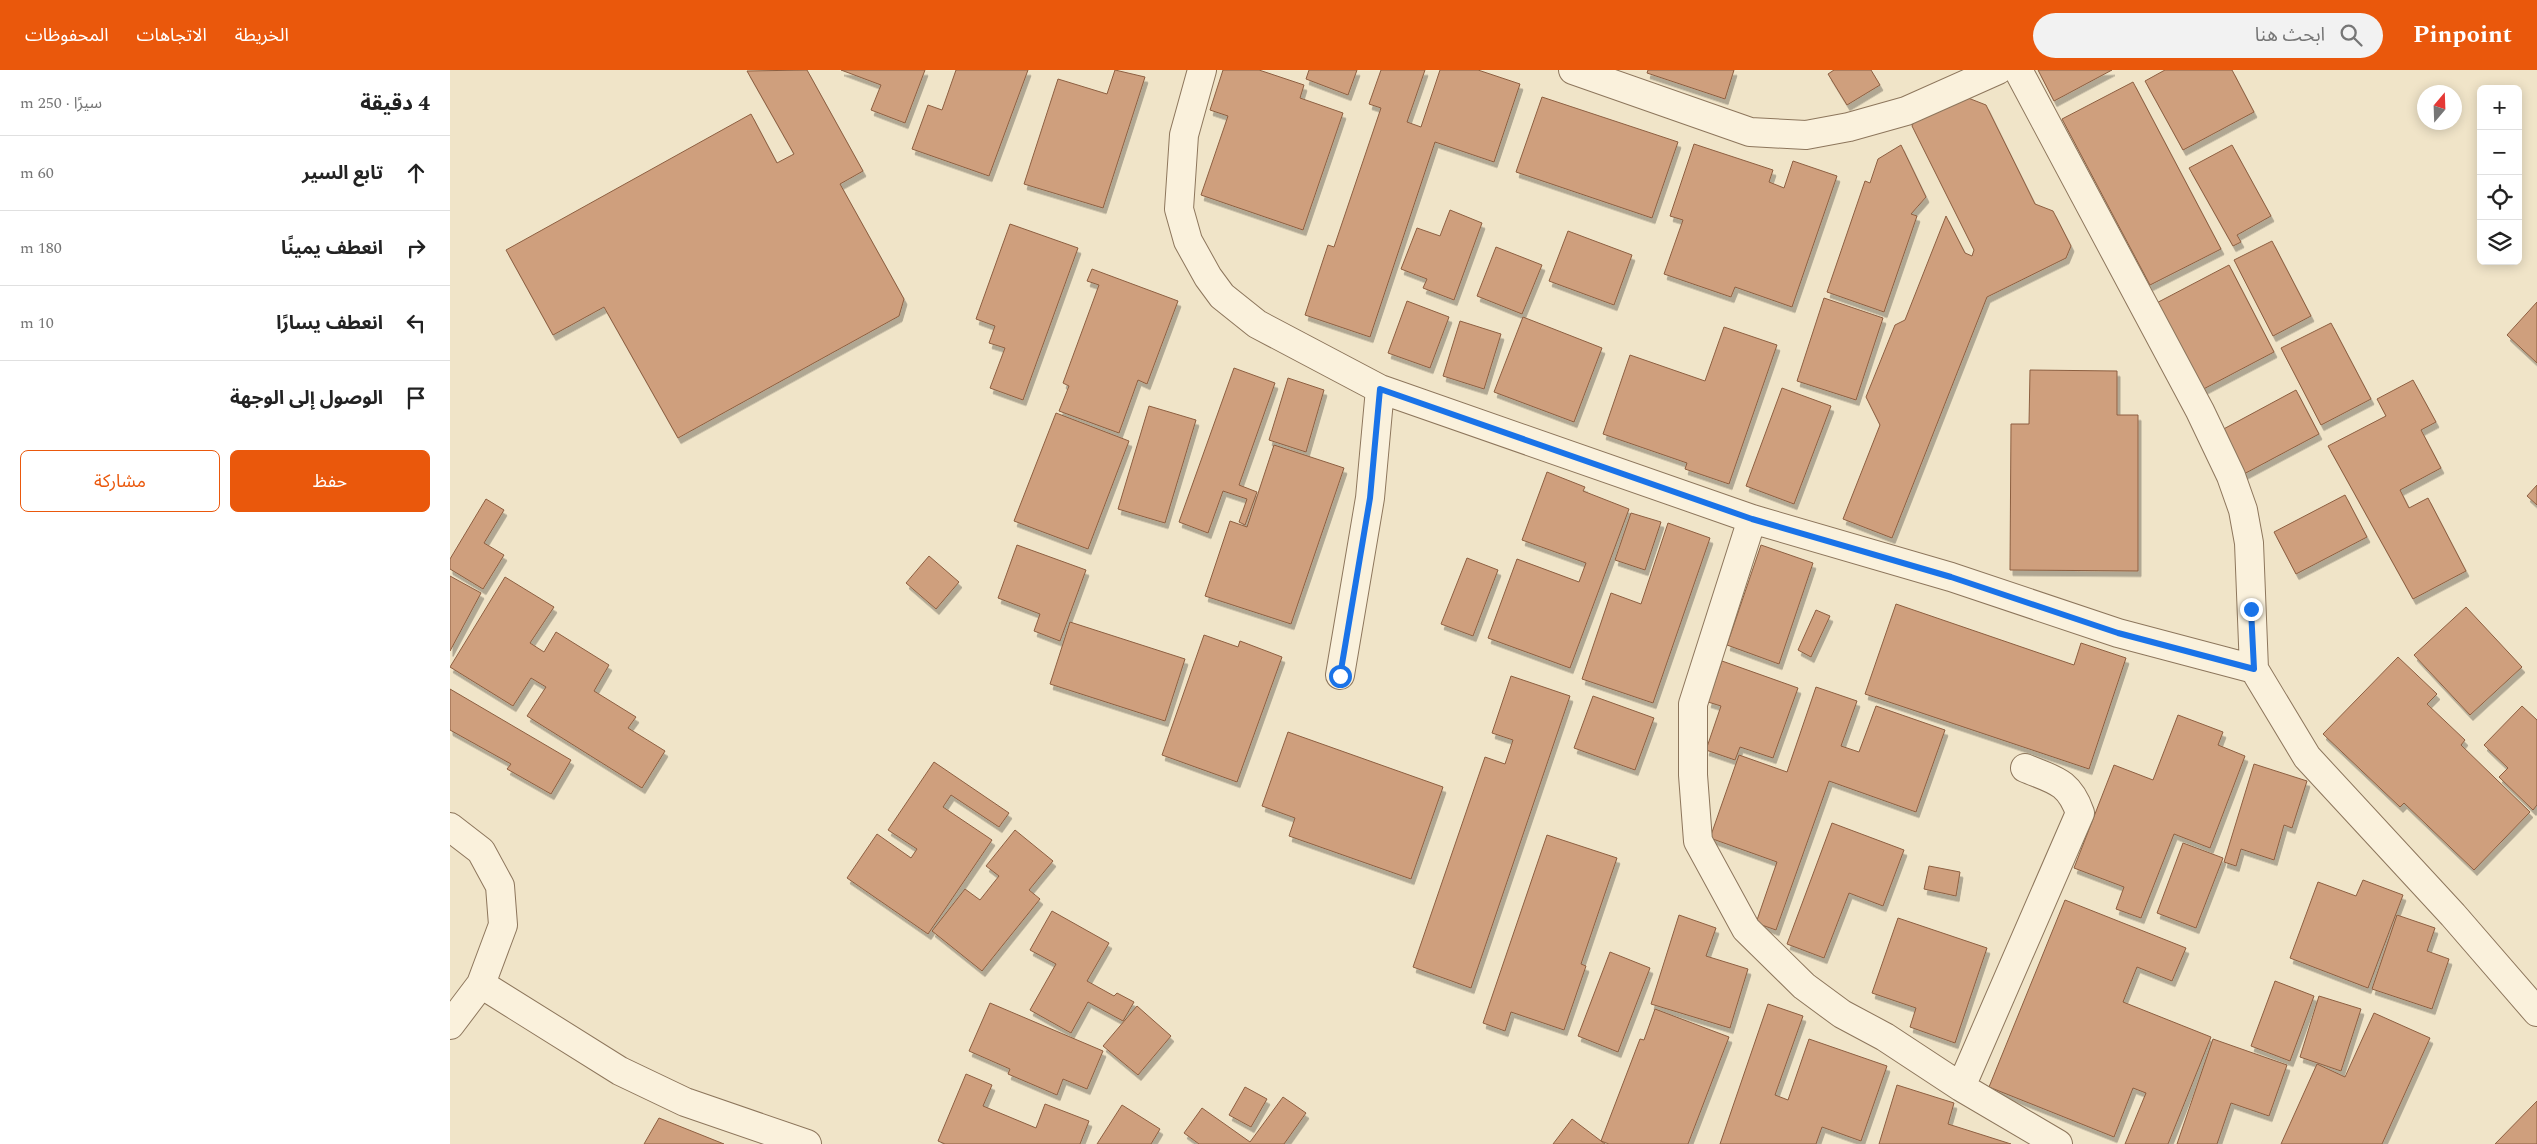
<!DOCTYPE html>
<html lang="ar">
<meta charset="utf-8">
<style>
:root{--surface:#fff;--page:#f2f2f2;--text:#222;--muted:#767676;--line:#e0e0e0;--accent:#ea580c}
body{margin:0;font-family:Spectral,"Noto Sans Arabic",serif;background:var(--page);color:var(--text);direction:rtl}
.controls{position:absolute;right:15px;top:15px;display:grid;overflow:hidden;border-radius:8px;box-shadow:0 2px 12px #0003}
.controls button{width:45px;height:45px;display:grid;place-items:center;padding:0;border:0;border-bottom:1px solid var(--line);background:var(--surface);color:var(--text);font:25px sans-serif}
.compass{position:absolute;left:1967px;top:15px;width:45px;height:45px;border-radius:50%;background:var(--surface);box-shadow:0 2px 12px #0003;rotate:19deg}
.stop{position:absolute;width:15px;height:15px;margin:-11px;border:4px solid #1a73e8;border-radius:50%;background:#fff}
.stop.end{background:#1a73e8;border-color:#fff;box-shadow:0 1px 5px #0008}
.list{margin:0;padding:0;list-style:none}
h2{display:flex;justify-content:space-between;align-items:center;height:65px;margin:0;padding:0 20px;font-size:21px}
h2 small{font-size:16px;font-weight:400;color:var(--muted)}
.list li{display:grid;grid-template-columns:32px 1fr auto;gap:15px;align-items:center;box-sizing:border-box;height:75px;padding:0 20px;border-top:1px solid var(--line)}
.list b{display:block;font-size:19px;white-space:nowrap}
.list em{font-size:16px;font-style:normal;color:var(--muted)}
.actions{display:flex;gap:10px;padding:15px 20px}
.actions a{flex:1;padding:11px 0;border:1px solid var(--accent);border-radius:8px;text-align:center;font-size:18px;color:var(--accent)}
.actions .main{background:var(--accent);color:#fff}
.icon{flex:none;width:28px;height:28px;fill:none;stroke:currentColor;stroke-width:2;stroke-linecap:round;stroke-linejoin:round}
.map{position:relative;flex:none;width:2087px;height:1074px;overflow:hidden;direction:ltr}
header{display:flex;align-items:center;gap:30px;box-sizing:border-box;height:70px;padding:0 25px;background:var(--accent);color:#fff}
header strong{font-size:24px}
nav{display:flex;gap:28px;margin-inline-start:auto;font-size:18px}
.search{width:350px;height:45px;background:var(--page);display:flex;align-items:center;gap:12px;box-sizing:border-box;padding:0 18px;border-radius:28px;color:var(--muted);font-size:19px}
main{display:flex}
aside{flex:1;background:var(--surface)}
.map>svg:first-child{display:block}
.building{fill:#cf9f7d;stroke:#8d5f41;filter:url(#shadow)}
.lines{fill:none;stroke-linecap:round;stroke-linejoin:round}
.minor-casing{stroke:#8d765c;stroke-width:30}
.minor{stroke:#faf1dc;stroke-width:28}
.route{stroke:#1a73e8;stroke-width:6}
</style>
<header>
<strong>Pinpoint</strong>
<div class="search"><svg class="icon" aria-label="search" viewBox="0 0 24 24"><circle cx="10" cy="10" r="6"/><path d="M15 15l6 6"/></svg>ابحث هنا</div>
<nav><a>الخريطة</a><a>الاتجاهات</a><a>المحفوظات</a></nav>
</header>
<main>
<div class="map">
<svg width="2087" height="1074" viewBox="0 0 2087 1074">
<defs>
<filter id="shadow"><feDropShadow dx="3" dy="5.5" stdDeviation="0" flood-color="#0004"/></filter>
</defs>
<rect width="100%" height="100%" fill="#f0e4c8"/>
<!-- building -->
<path class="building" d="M357,0L413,101L390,114L454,229L449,246L228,368L154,237L103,265L56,180L301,44L327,93L344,84L297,1Z
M391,0H475L455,53L421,40L431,15Z
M506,0H578L539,106L462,79L478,35L492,40Z
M665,0L695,7L653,138L574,114L608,9L657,24Z
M773,0H809L854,15L850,28L893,43L853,160L751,125L778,46L760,40Z
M859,0H907L898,25L856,9Z
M931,0H975L957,52L971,57L990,0H1028L1070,14L1044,92L985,72L920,267L855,245L878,175L884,177L931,38L919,34Z
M1198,0H1284L1275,29L1197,3Z
M1384,0H1421L1430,15L1397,35L1378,4Z
M1588,0H1662L1604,31Z
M1715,0H1782L1804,42L1733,80L1695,11Z
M1683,12L1771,179L1700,215L1612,49Z
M1513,26L1536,35L1585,134L1603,141L1621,176L1616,188L1537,227L1442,468L1393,449L1430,355L1416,327L1445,255L1455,250L1496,146L1515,183L1522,186L1524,180L1462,56L1465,49Z
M1092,27L1228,72L1202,148L1066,102Z
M1244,74L1323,100L1319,112L1334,118L1343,91L1387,106L1342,237L1285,217L1281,227L1214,204L1233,150L1220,146Z
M1451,75L1476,127L1461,144L1467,146L1434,242L1377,222L1415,111L1420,113L1428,89Z
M1782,75L1821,146L1787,165L1791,172L1783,176L1739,98Z
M1000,140L1032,153L1004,230L973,218L977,209L951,199L967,158L990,166Z
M560,154L628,178L573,330L540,318L555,278L539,273L545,256L526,249Z
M1118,161L1182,185L1164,235L1099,211Z
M1822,171L1861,246L1823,266L1784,190Z
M1046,177L1092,195L1072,244L1027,226Z
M1779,195L1824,282L1744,324L1697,238Z
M642,199L728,231L697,314L688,310L669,363L609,341L619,316L613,313L649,215L637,211Z
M1374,228L1433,248L1406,330L1347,311Z
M957,231L999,247L980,298L938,283Z
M2087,232V293L2057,265Z
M1073,247L1152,278L1124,352L1044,322Z
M1010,251L1051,264L1034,319L993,306Z
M1881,253L1921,329L1871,355L1831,278Z
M1274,257L1327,275L1279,414L1235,399L1237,393L1153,364L1180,285L1255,311Z
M784,298L825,313L789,415L807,422L795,455L789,452L797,429L773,421L758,463L729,452Z
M1580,300L1667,301V345H1688V501L1560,500L1561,354H1579Z
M838,308L874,320L856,382L819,370Z
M1963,310L1986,352L1971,360L1991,398L1950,420L1959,438L1978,428L2016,501L1963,529L1878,376L1936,346L1927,329Z
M1332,318L1381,336L1344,434L1296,416Z
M1846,320L1869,364L1792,405L1768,362Z
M699,336L746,350L715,453L668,439Z
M606,343L679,371L638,479L564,451Z
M824,375L894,398L841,554L755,526L780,451L797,457Z
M1097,402L1135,417L1133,421L1179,439L1120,598L1038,568L1067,489L1129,512L1136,493L1072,470Z
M2087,415V435L2077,426Z
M1895,425L1917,467L1846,504L1824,462Z
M36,429L54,440L34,473L54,485L33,519L0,499V489Z
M1181,443L1211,452L1195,500L1165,490Z
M1218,453L1260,468L1203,633L1132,609L1161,523L1191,534Z
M567,475L636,500L610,571L584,561L590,544L548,528Z
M1311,475L1363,493L1329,594L1277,575Z
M479,486L509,512L486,539L456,513Z
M1017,488L1048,500L1023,566L991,554Z
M0,506L31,523L0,581Z
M55,507L104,537L80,573L94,582L106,562L159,595L144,621L186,647L178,658L215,681L192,718L77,646L96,617L81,608L63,636L0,597Z
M1446,534L1624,595L1631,573L1676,588L1639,699L1415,624Z
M2016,537L2072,597L2020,645L1964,585Z
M1366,540L1380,546L1361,587L1348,580Z
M620,552L735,589L715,651L600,614Z
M754,565L788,577L790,571L832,587L787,712L712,685Z
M1948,587L1987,624L1977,634L2015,670L2011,675L2080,742L2024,800L1954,733L1950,737L1873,664Z
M1272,591L1348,618L1323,688L1290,677L1285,690L1256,680L1271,636L1258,632Z
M1061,606L1120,626L1021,918L963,897L1035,687L1055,694L1063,670L1042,663Z
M1366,617L1407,631L1391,676L1409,682L1426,636L1495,660L1466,742L1379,711L1326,860L1306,853L1327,792L1260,768L1289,685L1337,702Z
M0,619L121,690L101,724L57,699L61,694L0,660Z
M1143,626L1204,648L1185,700L1124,678Z
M2072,636L2087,650V735L2083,740L2049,707L2058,698L2034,675Z
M1728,645L1773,662L1768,675L1795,686L1760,778L1724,764L1691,848L1666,839L1674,817L1624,798L1664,695L1703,710Z
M838,662L993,717L961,809L839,766L845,748L812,736Z
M484,692L559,743L549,757L501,725L493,737L542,770L478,864L397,808L427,764L461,788L467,779L438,760Z
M1804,694L1857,711L1842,758L1834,755L1824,790L1791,779L1786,796L1774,792Z
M1382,753L1454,780L1433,836L1399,823L1374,888L1337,874Z
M565,760L603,791L579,820L590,829L532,901L482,861L515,819L530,830L549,806L536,796Z
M1097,765L1167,788L1131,894L1136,896L1114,960L1061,942L1055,961L1033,953Z
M1733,773L1773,788L1746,858L1707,843Z
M1479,796L1510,802L1506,826L1474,819Z
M1913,810L1953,825L1918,918L1840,888L1868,812L1906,826Z
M1615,830L1736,878L1722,911L1687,897L1673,932L1761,967L1718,1074H1675L1696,1023L1683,1018L1664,1067L1539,1017Z
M602,841L659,873L637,911L664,926L667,923L684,932L673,951L638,932L621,963L580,940L606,894L580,880Z
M1229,845L1266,858L1256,886L1298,899L1280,958L1201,934Z
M1947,845L1985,858L1977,881L1999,889L1982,939L1922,919Z
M1448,848L1537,878L1505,973L1460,957L1466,938L1422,923Z
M1160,882L1200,898L1168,982L1128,966Z
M1825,911L1864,926L1840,991L1801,976Z
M1869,926L1911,939L1891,1001L1850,987Z
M540,933L653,981L637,1019L613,1009L607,1025L558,1004L560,999L519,981Z
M1318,934L1353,946L1325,1025L1338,1030L1359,969L1437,996L1411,1071L1372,1057L1366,1074H1270Z
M687,936L721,966L688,1005L653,976Z
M1205,939L1279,967L1238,1074H1159L1151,1071L1190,969L1194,970Z
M1924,943L1980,968L1932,1074H1831L1867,994L1895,1007Z
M1763,969L1837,995L1819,1046L1781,1033L1767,1074H1727Z
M516,1004L542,1015L533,1036L586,1058L595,1034L639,1051L630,1074H495L488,1071Z
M1447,1015L1504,1033L1498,1054L1561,1074H1429Z
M795,1017L817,1029L801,1057L779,1045Z
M833,1027L856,1043L834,1074H749L734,1063L752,1038L800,1072Z
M2087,1031V1074H2045Z
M672,1035L710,1059L701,1074H647Z
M209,1048L274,1074H194Z
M1122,1049L1155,1074H1103Z"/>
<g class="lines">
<!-- minor casing -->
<g class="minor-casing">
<path id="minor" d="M752,0L734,65L729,139L738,171L758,207L772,226L807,254L930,319L1302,449L1501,507L1668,563L1804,599
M1123,0L1300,62L1356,65L1399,57L1456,41L1548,0
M1568,0L1750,341L1781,406L1793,440L1799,473L1804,599L1857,687L2003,845L2087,942
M1302,449L1243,634V705L1248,771L1296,859L1354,916L1392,944L1435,967L1511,1017L1608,1074
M890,605L920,428L930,319
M0,757L31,781L50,816L53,855L31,914L0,955
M31,914L170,1001L235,1032L357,1074
M1511,1017L1630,743C1619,711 1604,710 1575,698"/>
</g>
<!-- minor -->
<use href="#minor" class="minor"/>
</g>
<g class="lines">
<!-- route -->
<path class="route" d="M890,606L920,428L930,319L1302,449L1501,507L1668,563L1804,599L1801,539"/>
</g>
</svg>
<div class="controls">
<button>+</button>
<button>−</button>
<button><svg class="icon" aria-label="locate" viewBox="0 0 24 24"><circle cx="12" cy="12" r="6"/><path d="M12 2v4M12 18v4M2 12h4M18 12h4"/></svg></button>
<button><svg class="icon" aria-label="layers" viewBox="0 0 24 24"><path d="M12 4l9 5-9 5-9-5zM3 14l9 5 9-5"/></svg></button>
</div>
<svg class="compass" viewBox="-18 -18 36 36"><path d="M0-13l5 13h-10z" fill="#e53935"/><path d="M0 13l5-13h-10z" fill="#767676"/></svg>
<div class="stop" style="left:890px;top:606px"></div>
<div class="stop end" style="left:1801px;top:539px"></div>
</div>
<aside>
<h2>4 دقيقة<small>سيرًا · 250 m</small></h2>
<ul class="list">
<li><svg class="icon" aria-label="ahead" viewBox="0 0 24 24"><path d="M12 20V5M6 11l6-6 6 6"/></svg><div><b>تابع السير</b></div><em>60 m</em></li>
<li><svg class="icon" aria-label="right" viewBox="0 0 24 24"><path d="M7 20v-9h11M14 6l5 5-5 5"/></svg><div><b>انعطف يمينًا</b></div><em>180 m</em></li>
<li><svg class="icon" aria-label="left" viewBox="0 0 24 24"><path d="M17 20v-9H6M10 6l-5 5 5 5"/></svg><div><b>انعطف يسارًا</b></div><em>10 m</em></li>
<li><svg class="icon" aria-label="arrive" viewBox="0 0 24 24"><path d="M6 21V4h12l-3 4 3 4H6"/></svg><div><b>الوصول إلى الوجهة</b></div></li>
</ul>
<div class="actions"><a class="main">حفظ</a><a>مشاركة</a></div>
</aside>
</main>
